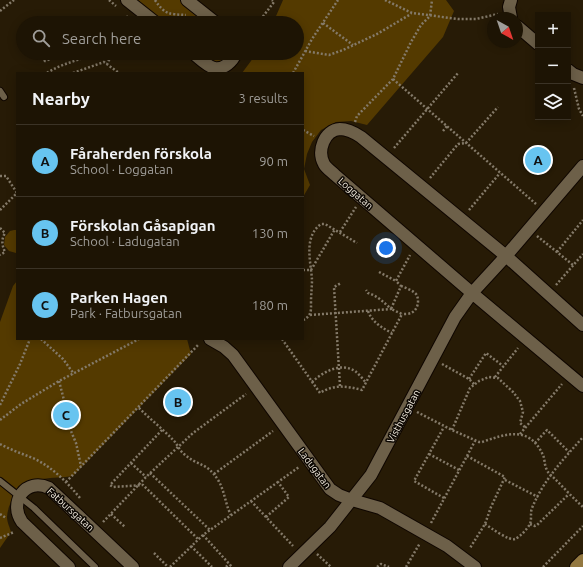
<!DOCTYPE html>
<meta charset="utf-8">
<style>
:root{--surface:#1d1404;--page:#2a2113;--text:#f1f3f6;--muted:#a09e9a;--line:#3b3326;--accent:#67c4f0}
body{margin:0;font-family:Ubuntu,sans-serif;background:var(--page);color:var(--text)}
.controls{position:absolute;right:12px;top:12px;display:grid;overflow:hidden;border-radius:0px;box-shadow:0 2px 10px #0003}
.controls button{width:36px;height:36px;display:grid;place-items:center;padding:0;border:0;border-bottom:1px solid var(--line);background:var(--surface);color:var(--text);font:20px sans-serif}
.compass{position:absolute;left:487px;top:12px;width:36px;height:36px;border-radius:50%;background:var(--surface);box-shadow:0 2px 10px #0003;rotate:140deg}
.you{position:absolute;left:386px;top:248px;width:14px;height:14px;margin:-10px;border:3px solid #fff;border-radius:50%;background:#1a73e8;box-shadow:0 0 0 6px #1a73e833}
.badge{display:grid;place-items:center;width:26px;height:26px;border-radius:50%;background:var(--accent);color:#111;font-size:13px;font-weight:700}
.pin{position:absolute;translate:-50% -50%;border:2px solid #fff;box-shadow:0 1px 4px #0006}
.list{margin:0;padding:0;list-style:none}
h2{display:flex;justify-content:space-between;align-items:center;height:52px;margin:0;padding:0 16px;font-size:17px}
h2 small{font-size:13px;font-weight:400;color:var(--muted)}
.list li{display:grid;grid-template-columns:26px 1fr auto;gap:12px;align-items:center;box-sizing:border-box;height:72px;padding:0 16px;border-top:1px solid var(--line)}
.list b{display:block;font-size:15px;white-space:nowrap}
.list p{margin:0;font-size:13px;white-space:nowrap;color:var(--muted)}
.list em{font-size:13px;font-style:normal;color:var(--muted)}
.icon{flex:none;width:22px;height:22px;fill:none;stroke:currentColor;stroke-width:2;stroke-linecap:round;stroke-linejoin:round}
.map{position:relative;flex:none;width:583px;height:567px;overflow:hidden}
.search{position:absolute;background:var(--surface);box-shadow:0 2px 10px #0003;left:16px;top:16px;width:288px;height:44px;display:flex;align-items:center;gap:10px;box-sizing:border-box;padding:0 14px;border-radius:22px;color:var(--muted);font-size:15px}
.panel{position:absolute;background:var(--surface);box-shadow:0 2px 10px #0003;left:16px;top:72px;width:288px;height:268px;border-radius:0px}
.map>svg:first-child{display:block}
.green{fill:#543a00}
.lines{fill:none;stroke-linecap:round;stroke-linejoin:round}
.lane-casing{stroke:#0f0600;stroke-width:8}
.street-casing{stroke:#0f0600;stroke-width:14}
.secondary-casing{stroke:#0f0600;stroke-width:14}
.path{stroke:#847a69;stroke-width:2.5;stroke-dasharray:2 2;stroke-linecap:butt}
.lane{stroke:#6d6049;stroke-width:6}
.street{stroke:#6d6049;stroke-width:12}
.secondary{stroke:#937840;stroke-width:12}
.labels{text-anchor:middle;stroke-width:3;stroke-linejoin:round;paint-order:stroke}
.street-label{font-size:10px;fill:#f2ebde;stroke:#0c0702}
</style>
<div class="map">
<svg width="583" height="567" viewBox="0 0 583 567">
<rect width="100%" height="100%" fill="#271b06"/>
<!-- green -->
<path class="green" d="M132,0H182L211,23H161Z
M283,0H446L454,11L443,37L367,125L351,121L336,122L321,130L312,142L307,154L304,169L310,185L303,197V73H242L257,53H297V23H273Z
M199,53H232L230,59L216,64Z
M14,230H17L16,253L9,251L4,245L5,237L10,231Z
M17,281V339H187L191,354L73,476C63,478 52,477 43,479C25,482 8,498 7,517C7,522 10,528 11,532L0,548V322L13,286Z"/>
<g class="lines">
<!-- lane casing -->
<g class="lane-casing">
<path id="lane" d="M0,91L4,97
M0,481L34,508L95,567"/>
</g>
<!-- street casing -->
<g class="street-casing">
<path id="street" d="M127,0L156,23
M187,0L216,23
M511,18L509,7L511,0
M517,26L538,44
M193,53C199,58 207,66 214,68C224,70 233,61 236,53
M568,70L573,74L583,78
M583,325L506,256L361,137C355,133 348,129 340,129C324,130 317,151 324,164C326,168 332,172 335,175L472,293L583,386
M210,339L224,347L233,355L330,489L339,495L352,500L380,508L447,546L475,567
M69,567L22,522C8,502 26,477 49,488L133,567
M289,567L330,527L371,475L455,317L472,293L506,256L583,166"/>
</g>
<!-- secondary casing -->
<g class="secondary-casing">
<path id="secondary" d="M576,567L583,560"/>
</g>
<!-- path -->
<path class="path" d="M109,0L116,6
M155,0C165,15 169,14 186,15
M385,0L412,13L458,19H476L498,14
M0,11L14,0
M228,19L233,23
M55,23L59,22L65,23
M122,23L128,16
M258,23L274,2L272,0
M323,23L353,45
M305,51L329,55L343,50L377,34L411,14
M40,53L45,61L68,53
M106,53L110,58L107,64
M176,53L182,58
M47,73C62,63 79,61 94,53
M73,73L104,62L119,73
M293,73L312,39L338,0
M393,79L536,204
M574,88L579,109L583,116
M355,122L357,116L393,79L411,42L421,25L430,16L432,0
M303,130L314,136
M443,131L447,126
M394,148L458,73
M0,176H6L17,193
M430,178L458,144L466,143L498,107
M0,210L17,193
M469,210L500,173
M0,228L5,233C1,240 2,245 5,252L0,255
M340,232L356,207
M537,236L573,265
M557,252L583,220
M303,270H311L335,229
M379,272L396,281
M556,285L583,254
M401,286C406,288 412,290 416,294C420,300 418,310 411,313C409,314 405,314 402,314
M368,311C372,322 382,328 392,333
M310,315L391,309C385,303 376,295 368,293L366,290
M303,320C312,316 311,310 311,302C311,294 312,287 312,280C311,262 303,237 321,224H325L357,243
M41,339L63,359L74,374
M282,339L320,393C334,384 347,386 362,390L402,314L391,309L401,286L396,281L410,255
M442,364L469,379L474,384
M495,377L518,348
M469,379L486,353L503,366
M59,381L65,404L66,419L76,443L81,466
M312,382C323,372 340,362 355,371C359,374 363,379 366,383
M340,386L334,287L341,283
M0,405L20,364L30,339
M139,408C150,419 164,430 175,442C178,446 180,451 184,454C197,466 207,462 218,480C225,491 225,504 231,515
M417,412L452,430L479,442H482C506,434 529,425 543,455C545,459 544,465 547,470C548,473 552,476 555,479C564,488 573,498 583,507
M0,420L21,404L59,381L139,339
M162,430L110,485L113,487L143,485L198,539
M452,430L470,388L479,381L489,377L498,378L513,392L520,401L523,412L520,423L526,428
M520,434L562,384
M535,443L547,430L569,452
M0,444C11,450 23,454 35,459C53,468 67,482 80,498
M429,454L459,470
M467,456L505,477L491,507L485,524L470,548
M131,463L146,477
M150,473L210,530
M214,474L273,431
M505,480L538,497
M66,482L199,344
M444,498L414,481L444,427
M251,501L293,546
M0,514L6,518
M111,514L125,527
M266,517L289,497L278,482L299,467
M103,522L146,477L193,433L246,394
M431,523L475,441
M485,524C491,528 509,541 515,539C520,537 528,528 530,524C532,519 530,513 532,508C544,479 563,460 583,437
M530,524L535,526L537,525L569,494
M203,535L232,567
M0,538L14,532
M191,546L212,567
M154,553L168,567
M317,554L331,567
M170,567L203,535L278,482
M226,567L229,564
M377,567L381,564L389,567
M406,567L420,543
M543,567L583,526"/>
<!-- lane -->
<use href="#lane" class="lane"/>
<!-- street -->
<use href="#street" class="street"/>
<!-- secondary -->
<use href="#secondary" class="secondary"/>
</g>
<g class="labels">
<!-- street labels -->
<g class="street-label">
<text transform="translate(356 193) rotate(41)" y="4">Loggatan</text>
<text transform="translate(403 416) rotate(-62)" y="4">Visthusgatan</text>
<text transform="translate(315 468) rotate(53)" y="4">Ladugatan</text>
<text transform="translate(71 509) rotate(42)" y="4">Fatbursgatan</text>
</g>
</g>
</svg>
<div class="controls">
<button>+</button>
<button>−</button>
<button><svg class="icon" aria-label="layers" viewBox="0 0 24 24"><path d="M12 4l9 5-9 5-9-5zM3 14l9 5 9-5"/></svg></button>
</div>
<svg class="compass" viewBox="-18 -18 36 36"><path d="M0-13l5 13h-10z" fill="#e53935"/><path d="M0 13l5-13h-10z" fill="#a09e9a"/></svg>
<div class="you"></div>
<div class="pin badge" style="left:538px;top:160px">A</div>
<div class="pin badge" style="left:178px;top:402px">B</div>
<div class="pin badge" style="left:66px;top:415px">C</div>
<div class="search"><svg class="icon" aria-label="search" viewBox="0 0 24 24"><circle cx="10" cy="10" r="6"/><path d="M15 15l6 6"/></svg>Search here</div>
<section class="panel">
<h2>Nearby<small>3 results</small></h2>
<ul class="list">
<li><span class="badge">A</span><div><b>Fåraherden förskola</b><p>School · Loggatan</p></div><em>90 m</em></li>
<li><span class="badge">B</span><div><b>Förskolan Gåsapigan</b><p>School · Ladugatan</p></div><em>130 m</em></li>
<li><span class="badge">C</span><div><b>Parken Hagen</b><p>Park · Fatbursgatan</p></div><em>180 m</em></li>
</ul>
</section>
</div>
